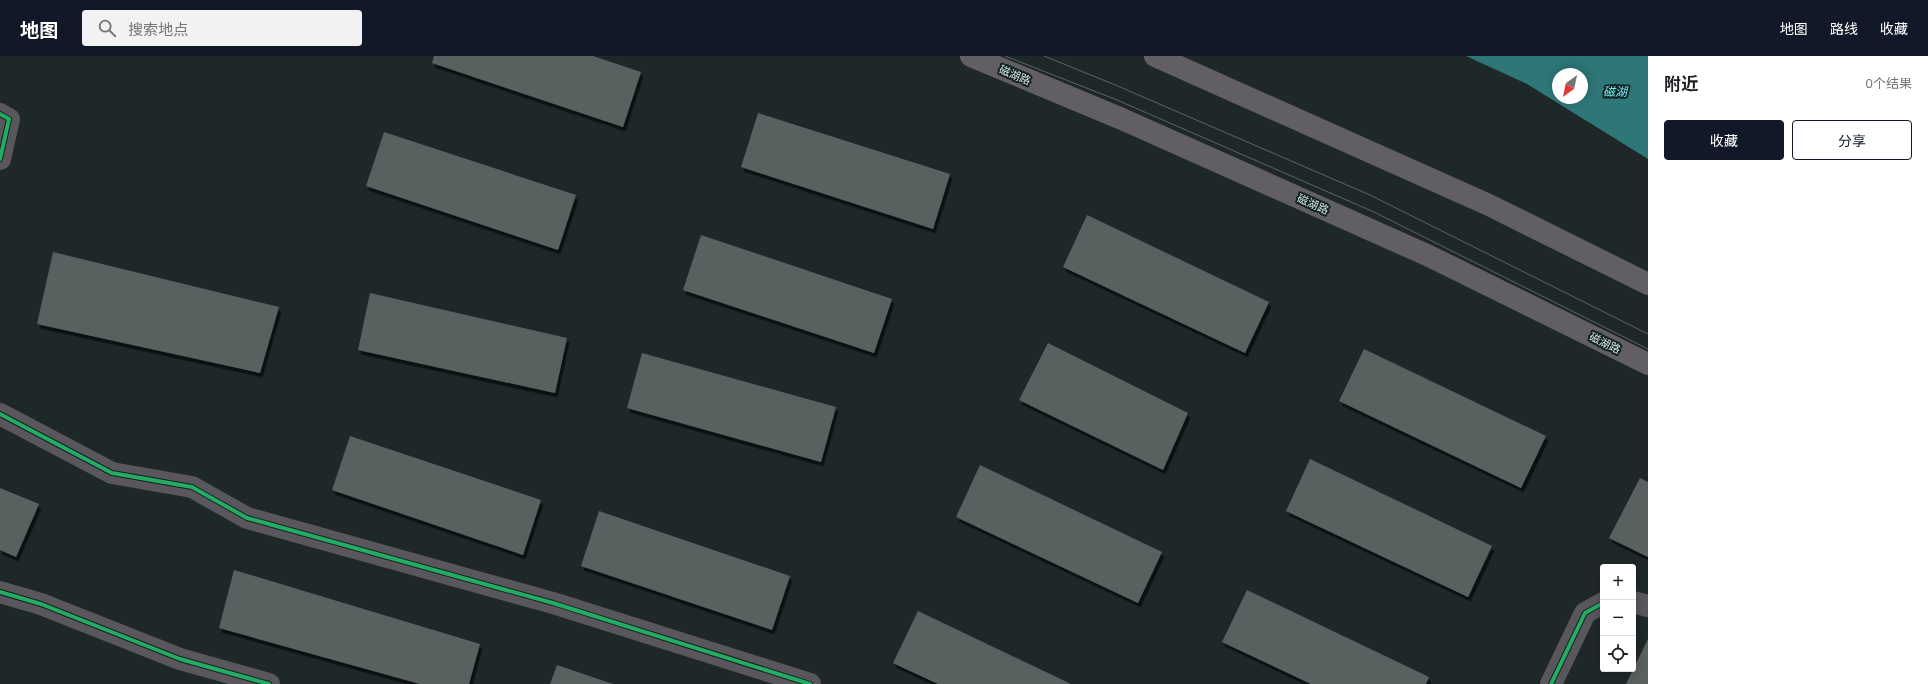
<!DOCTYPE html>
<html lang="zh">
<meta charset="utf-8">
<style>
:root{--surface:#fff;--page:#f2f2f2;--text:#202124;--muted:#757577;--line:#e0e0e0;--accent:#111827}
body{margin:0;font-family:"IBM Plex Sans","Noto Sans SC",sans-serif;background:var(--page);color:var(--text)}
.controls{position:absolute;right:12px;bottom:12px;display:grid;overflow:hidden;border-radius:4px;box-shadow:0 2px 10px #0003}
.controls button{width:36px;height:36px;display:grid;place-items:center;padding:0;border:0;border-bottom:1px solid var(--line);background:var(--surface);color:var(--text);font:20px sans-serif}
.compass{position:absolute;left:1552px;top:12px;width:36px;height:36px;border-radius:50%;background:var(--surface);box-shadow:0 2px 10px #0003;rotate:213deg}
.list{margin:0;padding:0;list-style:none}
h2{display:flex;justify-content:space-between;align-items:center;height:52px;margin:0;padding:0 16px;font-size:17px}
h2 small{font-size:13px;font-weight:400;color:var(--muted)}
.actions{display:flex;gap:8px;padding:12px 16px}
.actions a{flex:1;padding:9px 0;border:1px solid var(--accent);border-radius:4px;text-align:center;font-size:14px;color:var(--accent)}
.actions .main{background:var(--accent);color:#fff}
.icon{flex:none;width:22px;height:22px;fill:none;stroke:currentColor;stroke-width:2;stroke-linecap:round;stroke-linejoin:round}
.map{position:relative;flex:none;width:1648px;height:628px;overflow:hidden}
header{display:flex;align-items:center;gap:24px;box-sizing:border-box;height:56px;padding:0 20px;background:var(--accent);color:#fff}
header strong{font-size:19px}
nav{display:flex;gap:22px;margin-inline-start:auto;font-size:14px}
.search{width:280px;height:36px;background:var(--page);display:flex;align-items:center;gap:10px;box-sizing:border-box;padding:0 14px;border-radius:4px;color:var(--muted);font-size:15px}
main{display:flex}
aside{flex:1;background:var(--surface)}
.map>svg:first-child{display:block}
.water{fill:#2e7677;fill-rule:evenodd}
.building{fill:#586060;filter:url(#shadow)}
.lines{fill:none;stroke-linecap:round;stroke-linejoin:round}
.street{stroke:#59565c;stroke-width:22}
.primary{stroke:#615e65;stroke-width:22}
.tram{stroke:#626365;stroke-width:1}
.cycleway-casing{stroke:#122;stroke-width:6}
.cycleway{stroke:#26ab63;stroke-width:4}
.labels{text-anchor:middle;stroke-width:4;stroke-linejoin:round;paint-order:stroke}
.street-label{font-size:11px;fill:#dbe5e5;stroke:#122}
.water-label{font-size:12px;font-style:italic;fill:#79edef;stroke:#122}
</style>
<header>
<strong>地图</strong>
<div class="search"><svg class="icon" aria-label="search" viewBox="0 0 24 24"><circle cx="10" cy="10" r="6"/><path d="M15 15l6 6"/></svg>搜索地点</div>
<nav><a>地图</a><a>路线</a><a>收藏</a></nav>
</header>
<main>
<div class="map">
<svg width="1648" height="628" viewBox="0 0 1648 628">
<defs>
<filter id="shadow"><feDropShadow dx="2.5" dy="4.5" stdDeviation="0" flood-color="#0009"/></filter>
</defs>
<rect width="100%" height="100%" fill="#1f2828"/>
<!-- water -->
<path class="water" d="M1466,0H1648V103L1527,28ZM1558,18H1582V42H1558Z"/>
<!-- building -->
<path class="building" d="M434,0H593L641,16L623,71L432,7Z
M758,57L950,118L933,173L741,111Z
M384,76L576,139L558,194L366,130Z
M1087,159L1269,246L1245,297L1063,211Z
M701,179L892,243L874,297L683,234Z
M53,196L279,251L260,317L37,268Z
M370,237L567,282L555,337L358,294Z
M1048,287L1188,357L1163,414L1019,344Z
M1364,293L1546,380L1521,432L1339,345Z
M642,297L836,351L821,406L627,352Z
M350,380L541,444L523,499L332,434Z
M1310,403L1492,490L1468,541L1286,455Z
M980,409L1162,496L1138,547L956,461Z
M1640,422L1648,426V501L1609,482Z
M0,432L39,448L16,501L0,494Z
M599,455L790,520L772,574L581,510Z
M234,514L480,588L469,628H420L219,572Z
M1247,534L1429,621L1426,628H1311L1222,586Z
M918,555L1071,628H938L893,607Z
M1648,583V628H1626Z
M557,609L613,628H550Z"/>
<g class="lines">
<!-- street -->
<path class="street" d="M0,58L9,63L0,103
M0,358L112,417L192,431L247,462L553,547L810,628
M0,536L41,548L180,603L269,628
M1633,546L1648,550
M1551,628L1585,557L1603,547"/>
<!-- primary -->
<path class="primary" d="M971,0L1122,63L1427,199L1648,308
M1155,0L1489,149L1648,228"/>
<!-- tram -->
<path class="tram" d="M1005,0L1117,44L1374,156L1648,293
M1044,0L1113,28L1370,139L1648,278"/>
<!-- cycleway casing -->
<g class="cycleway-casing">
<path id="cycleway" d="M0,58L9,63L0,103
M0,358L112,417L192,431L247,462L553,547L810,628
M0,536L41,548L180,603L269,628
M1551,628L1585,557L1603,547"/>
</g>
<!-- cycleway -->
<use href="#cycleway" class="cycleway"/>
</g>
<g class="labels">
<!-- street labels -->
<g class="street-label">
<text transform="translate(1015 19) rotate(23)" y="4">磁湖路</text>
<text transform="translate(1313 148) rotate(24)" y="4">磁湖路</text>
<text transform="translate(1605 287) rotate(26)" y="4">磁湖路</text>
</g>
<!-- water labels -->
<g class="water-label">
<text x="1615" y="40">磁湖</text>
</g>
</g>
</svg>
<div class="controls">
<button>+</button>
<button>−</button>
<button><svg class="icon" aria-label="locate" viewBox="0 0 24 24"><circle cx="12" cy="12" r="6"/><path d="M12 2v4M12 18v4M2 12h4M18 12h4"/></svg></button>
</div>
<svg class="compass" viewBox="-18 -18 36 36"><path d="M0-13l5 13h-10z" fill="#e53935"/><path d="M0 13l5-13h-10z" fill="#757577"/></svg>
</div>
<aside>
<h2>附近<small>0个结果</small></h2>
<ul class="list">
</ul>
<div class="actions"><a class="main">收藏</a><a>分享</a></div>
</aside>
</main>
